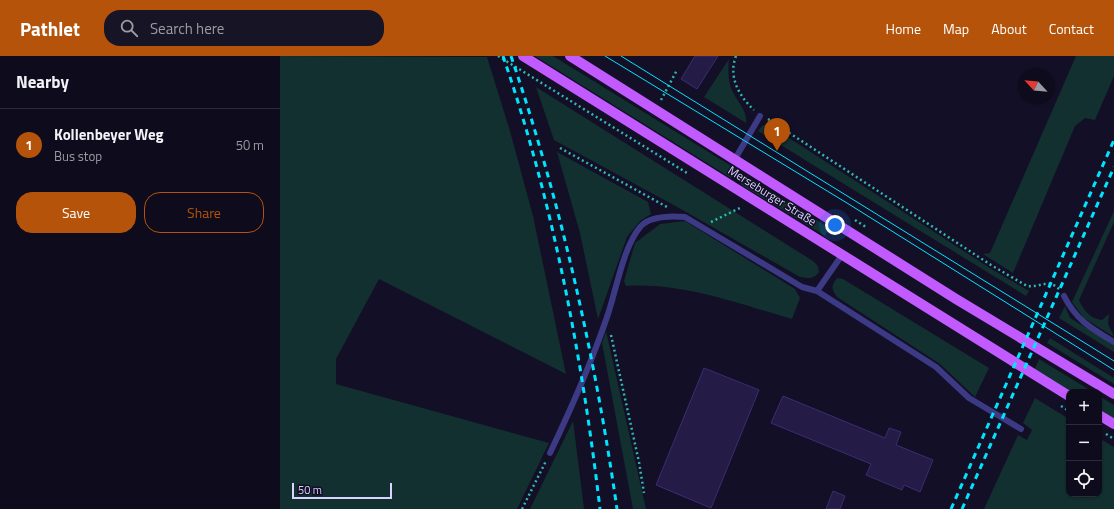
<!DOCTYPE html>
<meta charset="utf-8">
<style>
:root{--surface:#0e0b1c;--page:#171425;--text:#f1f3f6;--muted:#9b9ba3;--line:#2e2b3b;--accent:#b45309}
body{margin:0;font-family:"Titillium Web",sans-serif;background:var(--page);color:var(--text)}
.controls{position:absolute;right:12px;bottom:12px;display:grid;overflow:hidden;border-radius:8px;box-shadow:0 1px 3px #0004}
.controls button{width:36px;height:36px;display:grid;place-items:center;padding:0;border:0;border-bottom:1px solid var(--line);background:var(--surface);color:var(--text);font:20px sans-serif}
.compass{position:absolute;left:738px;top:12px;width:36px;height:36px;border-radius:50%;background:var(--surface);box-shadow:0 1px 3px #0004;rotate:296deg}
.scale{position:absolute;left:12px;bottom:10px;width:100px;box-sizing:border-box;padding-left:4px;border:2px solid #d9d4ff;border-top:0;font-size:11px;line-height:14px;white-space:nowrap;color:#d9d4ff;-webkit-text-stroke:3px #130f26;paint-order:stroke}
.you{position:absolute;left:555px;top:169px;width:14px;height:14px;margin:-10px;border:3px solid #fff;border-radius:50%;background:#1a73e8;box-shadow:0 0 0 6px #1a73e833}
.badge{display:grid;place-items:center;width:26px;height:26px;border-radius:50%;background:var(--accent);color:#fff;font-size:13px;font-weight:700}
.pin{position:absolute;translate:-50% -33px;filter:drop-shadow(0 1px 2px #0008)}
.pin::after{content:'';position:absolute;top:21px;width:14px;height:12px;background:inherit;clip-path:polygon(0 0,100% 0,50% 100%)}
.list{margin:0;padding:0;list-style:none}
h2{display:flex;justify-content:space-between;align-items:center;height:52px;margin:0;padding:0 16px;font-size:17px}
h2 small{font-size:13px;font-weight:400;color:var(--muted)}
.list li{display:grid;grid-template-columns:26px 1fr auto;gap:12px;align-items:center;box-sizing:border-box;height:72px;padding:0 16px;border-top:1px solid var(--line)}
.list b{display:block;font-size:15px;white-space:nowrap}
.list p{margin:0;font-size:13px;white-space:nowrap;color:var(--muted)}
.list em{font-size:13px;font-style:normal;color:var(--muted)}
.actions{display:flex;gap:8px;padding:12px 16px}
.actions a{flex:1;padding:9px 0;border:1px solid var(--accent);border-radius:16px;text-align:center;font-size:14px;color:var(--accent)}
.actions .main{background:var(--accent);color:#fff}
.icon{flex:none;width:22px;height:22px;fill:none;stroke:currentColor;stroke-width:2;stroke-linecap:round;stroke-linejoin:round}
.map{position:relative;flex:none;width:834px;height:453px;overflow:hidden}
header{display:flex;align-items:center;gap:24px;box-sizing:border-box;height:56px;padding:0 20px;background:var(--accent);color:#fff}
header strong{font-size:19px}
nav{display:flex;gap:22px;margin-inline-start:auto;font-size:14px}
.search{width:280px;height:36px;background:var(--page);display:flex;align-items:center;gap:10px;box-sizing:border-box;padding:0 14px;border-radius:16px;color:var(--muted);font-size:15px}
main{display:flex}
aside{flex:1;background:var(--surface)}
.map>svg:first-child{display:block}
.green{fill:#12302f}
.building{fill:#241b47;stroke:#3b2d73}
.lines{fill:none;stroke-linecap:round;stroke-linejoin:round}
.path{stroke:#2fb8b0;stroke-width:2.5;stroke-dasharray:2 3;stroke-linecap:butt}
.lane{stroke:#3d3a85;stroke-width:6}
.primary{stroke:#c25bff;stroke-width:10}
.tram{stroke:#00e5ff;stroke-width:1}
.rail{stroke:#00e5ff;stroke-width:3;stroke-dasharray:6 5;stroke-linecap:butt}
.labels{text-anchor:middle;stroke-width:3;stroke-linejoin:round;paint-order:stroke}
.street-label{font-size:12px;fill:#d9d4ff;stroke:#130f26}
</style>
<header>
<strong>Pathlet</strong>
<div class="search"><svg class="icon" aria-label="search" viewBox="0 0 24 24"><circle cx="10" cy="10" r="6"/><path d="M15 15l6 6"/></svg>Search here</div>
<nav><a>Home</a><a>Map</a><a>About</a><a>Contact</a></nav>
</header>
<main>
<aside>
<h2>Nearby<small></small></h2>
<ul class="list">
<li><span class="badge">1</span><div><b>Kollenbeyer Weg</b><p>Bus stop</p></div><em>50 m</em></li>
</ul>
<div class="actions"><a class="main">Save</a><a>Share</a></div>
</aside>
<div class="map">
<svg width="834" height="453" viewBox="0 0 834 453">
<rect width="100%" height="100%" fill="#130f26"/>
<!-- green -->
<path class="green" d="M0,0L207,1L230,75L253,160L286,318L99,223L56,303V328L269,387L237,453H0Z
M255,0H273L456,113L451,122Z
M796,0H834V20L815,64L805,62L795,70L733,217L703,198L710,197Z
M449,3C448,13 448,23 451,32C456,45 468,54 466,67L424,41Z
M256,31L533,205L538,210L539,216C533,224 528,222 520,221L399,152L274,84Z
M483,69H489L713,214L749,235L746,240L478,75Z
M277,96L368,146L371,158L360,165L347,181L318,263L300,177Z
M465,119L546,170L549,173L545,180L460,128Z
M834,155V166L799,244C804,255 811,263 822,264L829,258L828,268L834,281L804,262L792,246Z
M405,165L515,233L520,242L512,263C459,248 402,226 346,230L344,225L355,187L380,168Z
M557,222L563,223L709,312L695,341L660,308L557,241C551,233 551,230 557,222Z
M785,250L790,262L834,289V296L779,262Z
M326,275L366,453H353L322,287Z
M770,282L834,322V328L767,287Z
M759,303L813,336H789L754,315Z
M819,340L834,349V364L819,354Z
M755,342L789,363V438H819V382L834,391V453H704L738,379L747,384L752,374L743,367Z
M293,365L304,453H250Z"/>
<!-- building -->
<path class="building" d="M415,0H438L417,33L401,23Z
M424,312L479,334L431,452L376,429Z
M503,340L605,382L609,372L621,376L616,389L653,404L640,436L624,429L622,434L586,419L591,408L491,367Z
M553,435L565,440L560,453H546Z"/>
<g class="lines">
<!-- path -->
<path class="path" d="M218,0L407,117
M456,0C448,21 459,40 474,54
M381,44L397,14
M488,63L711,209L747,230C760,232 768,222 779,233
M280,92L387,151
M575,164L586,171
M431,166L462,151
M331,279L359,406L364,437
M781,350L789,355
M826,378L834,383
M242,453L266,405"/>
<!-- lane -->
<path class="lane" d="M455,103L480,60
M537,235L562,199
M784,240C796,264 812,273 834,286
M270,397C291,353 311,308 327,261C336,236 343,190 361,170C371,160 392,160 405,161L522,231L537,235L656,311L689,342L741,373"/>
<!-- primary -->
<path class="primary" d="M243,0L789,340
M290,0L676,243L834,338
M819,359L834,368"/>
<!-- tram -->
<path class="tram" d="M325,0L567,147L834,314
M341,0L834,305"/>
<!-- rail -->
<path class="rail" d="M223,0C273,146 302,300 320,453
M231,0C281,147 315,300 337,453
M671,453L834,84
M682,453L834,111"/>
</g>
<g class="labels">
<!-- street labels -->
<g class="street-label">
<text transform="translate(492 140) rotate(32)" y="4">Merseburger Straße</text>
</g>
</g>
</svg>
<div class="controls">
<button>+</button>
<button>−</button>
<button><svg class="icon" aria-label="locate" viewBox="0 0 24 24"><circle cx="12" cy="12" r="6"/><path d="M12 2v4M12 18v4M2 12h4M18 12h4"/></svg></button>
</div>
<svg class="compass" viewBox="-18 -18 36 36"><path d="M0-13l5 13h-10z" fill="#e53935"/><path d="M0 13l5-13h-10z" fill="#9b9ba3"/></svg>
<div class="scale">50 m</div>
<div class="you"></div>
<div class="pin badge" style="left:497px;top:95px">1</div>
</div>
</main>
